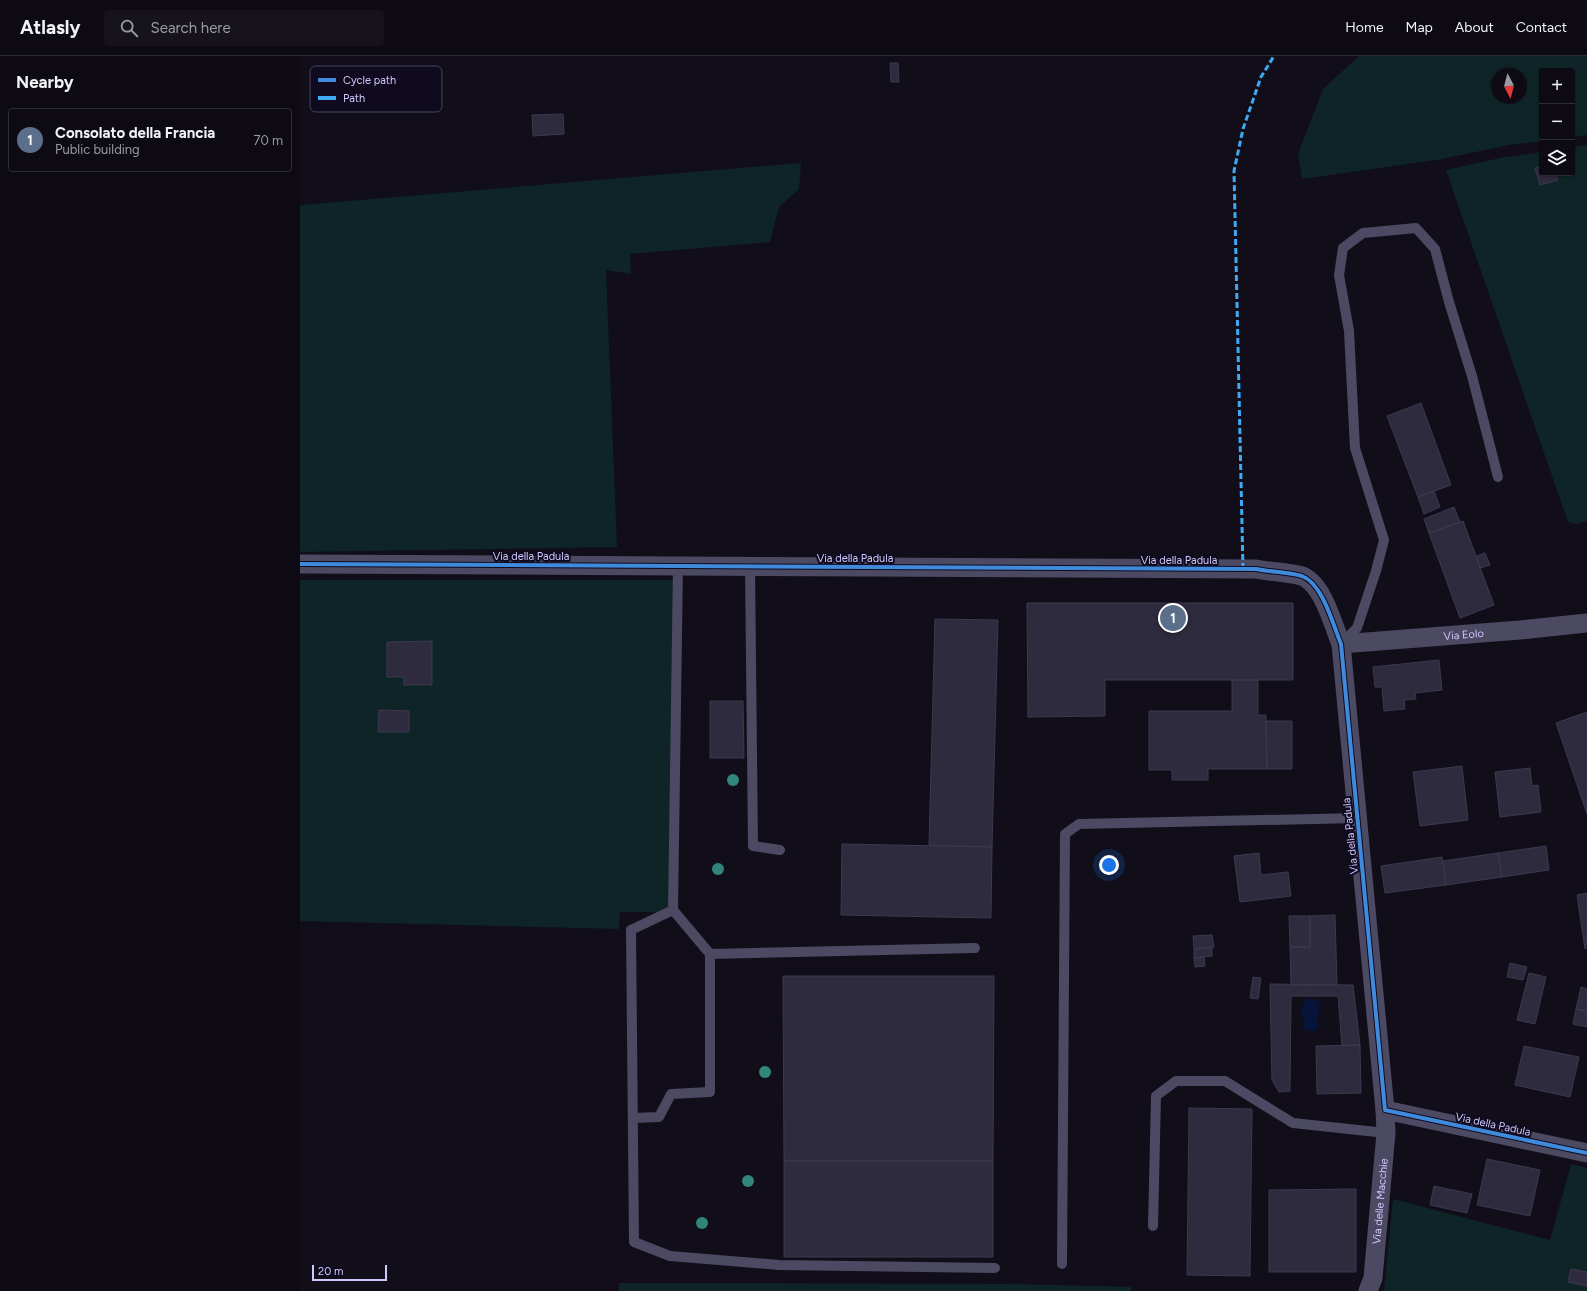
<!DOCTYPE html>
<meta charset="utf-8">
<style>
:root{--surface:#0d0a14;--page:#16131d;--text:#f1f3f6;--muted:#9a9aa0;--line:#2d2b34;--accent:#8e86af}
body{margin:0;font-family:Figtree,sans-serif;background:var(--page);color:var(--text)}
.controls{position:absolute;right:12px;top:12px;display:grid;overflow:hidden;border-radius:4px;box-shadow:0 1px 3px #0004}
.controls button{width:36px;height:36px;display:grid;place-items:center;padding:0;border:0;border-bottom:1px solid var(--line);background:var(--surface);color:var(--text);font:20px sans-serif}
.compass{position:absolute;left:1191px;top:12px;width:36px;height:36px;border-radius:50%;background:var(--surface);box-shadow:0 1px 3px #0004;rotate:173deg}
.scale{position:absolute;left:12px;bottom:10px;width:75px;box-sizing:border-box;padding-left:4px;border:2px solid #d1c7ff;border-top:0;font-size:11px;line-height:14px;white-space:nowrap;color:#d1c7ff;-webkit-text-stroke:3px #0f0a1e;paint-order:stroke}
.you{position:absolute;left:809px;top:809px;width:14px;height:14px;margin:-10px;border:3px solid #fff;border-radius:50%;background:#1a73e8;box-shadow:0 0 0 6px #1a73e833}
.badge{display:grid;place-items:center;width:26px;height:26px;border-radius:50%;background:var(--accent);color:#fff;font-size:13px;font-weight:700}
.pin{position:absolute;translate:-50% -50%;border:2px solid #fff;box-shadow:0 1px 4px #0006}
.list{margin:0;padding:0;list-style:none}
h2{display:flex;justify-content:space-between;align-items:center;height:52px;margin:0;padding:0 16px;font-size:17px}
h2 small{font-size:13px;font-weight:400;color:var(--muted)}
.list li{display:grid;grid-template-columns:26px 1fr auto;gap:12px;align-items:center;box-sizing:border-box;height:64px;margin:0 8px 8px;padding:0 8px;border:1px solid var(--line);border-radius:4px}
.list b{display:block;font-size:15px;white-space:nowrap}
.list p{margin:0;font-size:13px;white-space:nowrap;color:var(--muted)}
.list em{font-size:13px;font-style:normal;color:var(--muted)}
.icon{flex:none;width:22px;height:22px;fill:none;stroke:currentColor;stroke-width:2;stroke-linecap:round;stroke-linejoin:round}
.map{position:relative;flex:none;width:1287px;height:1235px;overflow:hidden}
header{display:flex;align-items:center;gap:24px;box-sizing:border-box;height:56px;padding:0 20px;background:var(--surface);border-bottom:1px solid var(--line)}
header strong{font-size:19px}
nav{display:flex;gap:22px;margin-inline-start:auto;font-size:14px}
.search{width:280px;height:36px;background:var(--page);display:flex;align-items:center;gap:10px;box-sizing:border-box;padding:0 14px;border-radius:4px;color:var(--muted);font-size:15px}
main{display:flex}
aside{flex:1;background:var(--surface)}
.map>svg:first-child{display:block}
.green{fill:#0e2426;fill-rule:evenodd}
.water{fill:#061439}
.building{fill:#2f2b3e;stroke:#3d3850}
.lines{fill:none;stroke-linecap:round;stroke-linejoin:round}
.service{stroke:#4c4963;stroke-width:10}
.minor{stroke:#4c4963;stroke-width:19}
.quiet{stroke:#3fa9f5;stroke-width:3;stroke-dasharray:6 3;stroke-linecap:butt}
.cycleway-casing{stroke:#0f0a1e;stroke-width:6}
.cycleway{stroke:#408adc;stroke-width:4}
.tree{fill:#30867b}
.labels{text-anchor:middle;stroke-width:4;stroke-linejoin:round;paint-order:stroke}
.street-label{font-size:11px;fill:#d1c7ff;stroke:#0f0a1e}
.key{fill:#0f0a1e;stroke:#494362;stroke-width:1}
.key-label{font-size:11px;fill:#d1c7ff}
</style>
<header>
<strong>Atlasly</strong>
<div class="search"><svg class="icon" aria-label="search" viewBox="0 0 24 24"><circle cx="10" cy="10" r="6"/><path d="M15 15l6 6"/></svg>Search here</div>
<nav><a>Home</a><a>Map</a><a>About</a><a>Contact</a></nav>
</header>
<main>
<aside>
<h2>Nearby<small></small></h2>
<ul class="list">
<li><span class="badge" style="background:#5c6f8a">1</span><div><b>Consolato della Francia</b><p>Public building</p></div><em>70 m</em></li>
</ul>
</aside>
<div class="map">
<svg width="1287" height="1235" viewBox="0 0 1287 1235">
<rect width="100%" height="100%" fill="#110e1a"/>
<!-- green -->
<path class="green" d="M1059,0H1287V79L1272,81V15H1242V85L1209,89L1142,103L1002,123L998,98L1023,33ZM1197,18H1221V42H1197Z
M1287,89V465L1277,468L1268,466L1146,114L1200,102L1242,96V117H1272V91Z
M501,107L499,133L479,151L470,186L330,198L331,218L306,214L317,491L0,496V149Z
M0,524H378L376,856H320L319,873L0,865Z
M1271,1108L1287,1112V1235H1084L1093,1143L1250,1184Z
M319,1227L712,1228L831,1231V1235H319Z"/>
<!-- water -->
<path class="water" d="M1010,942C1024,946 1020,951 1017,962C1019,969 1021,971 1013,976L1009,973L1007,976L1002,971L1004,967L1000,956L1004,945Z"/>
<!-- building -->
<path class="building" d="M590,7H598L599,26H591Z
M263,58L264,78L233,80L232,59Z
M1242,110V117H1255L1258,124L1240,129L1235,112Z
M1121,347L1151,429L1118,441L1087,360Z
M1134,435L1140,451L1124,458L1118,441Z
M1154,451L1160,466L1129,477L1124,463Z
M1163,465L1194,549L1160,562L1129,477Z
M1185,497L1190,509L1180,512L1176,500Z
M727,547H993V624H805V660L728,661Z
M635,563L698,564L692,791L629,789Z
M132,585V629H104V621H87V586Z
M1139,604L1142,634L1115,637L1116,643L1104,644L1105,653L1084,655L1082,631H1075L1073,611Z
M932,624H958V659H966L967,713H908V724H872V714H849V655H932Z
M410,645H443L444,702H410Z
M79,654L109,655V676H78Z
M1287,656V758L1256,667Z
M966,665H992V713H967Z
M1162,710L1168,764L1120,770L1113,716Z
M1230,712L1232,730L1238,729L1241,756L1200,761L1195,716Z
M542,788L692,791L691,862L541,859Z
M1246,790L1249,814L1202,821L1198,797Z
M959,797L961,819L988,816L991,840L940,846L934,800Z
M1198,797L1202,821L1146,829L1143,805Z
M1142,801L1146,829L1085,837L1081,810Z
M1287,837V892L1285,893L1277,839Z
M1035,859L1037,929H991L990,891H1010V860Z
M989,860H1010V891H990Z
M912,879L914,891L894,893L893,880Z
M912,891V900L894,902V893Z
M904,901L905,910L895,911L894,902Z
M1210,907L1227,911L1223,924L1207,921Z
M1229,917L1246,921L1235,968L1217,964Z
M483,920H694L693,1105H484Z
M953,921L961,922L958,943L950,942Z
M970,928L1053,929L1060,989L1042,990L1038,940H991L990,1035L979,1036L972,1024Z
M1281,931L1287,933V955L1276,953Z
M1276,953L1287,955V971L1273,968Z
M1060,989L1061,1037L1017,1038L1016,990Z
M1224,990L1279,1001L1270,1041L1215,1029Z
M889,1052L952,1053L950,1220L887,1219Z
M1187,1103L1240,1114L1230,1160L1177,1149Z
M484,1105H693V1201H484Z
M1134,1130L1172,1138L1167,1157L1130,1149Z
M1056,1133V1216H969V1134Z
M1271,1213L1287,1216V1230L1268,1226Z"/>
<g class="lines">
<!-- service -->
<path class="service" d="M450,511L453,790L480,794
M1042,587L1057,572L1076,515L1084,484L1055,392L1049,275L1039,219L1043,192L1063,177L1116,172L1135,193L1149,246L1172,320L1198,421
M373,854L331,874L334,1186L370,1200L479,1209L695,1212
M410,898L675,892
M333,1062L359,1061L371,1038L410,1036V898L373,854L378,509
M853,1170L856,1040L876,1025H925L993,1067L1086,1077
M762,1208L765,778L779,768L1058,762"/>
<!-- minor -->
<g class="minor">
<path d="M0,508L956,513C970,516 988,516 1002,520C1023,528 1033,569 1041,588L1085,1054L1287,1097"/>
<path id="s1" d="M1041,588L1220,574L1287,567"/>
<path id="s2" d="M1068,1235L1073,1222L1086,1077L1085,1054"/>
</g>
<!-- quiet -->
<path class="quiet" d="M943,513L934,115L943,73L961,21L974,0"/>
<!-- cycleway casing -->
<g class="cycleway-casing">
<path id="cycleway" d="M0,508L956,513C970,516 988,516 1002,520C1023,528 1033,569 1041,588L1085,1054L1287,1097"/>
</g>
<!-- cycleway -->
<use href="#cycleway" class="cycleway"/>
</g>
<!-- trees -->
<g class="tree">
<circle cx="433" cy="724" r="6"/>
<circle cx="418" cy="813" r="6"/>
<circle cx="465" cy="1016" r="6"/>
<circle cx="448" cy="1125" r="6"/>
<circle cx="402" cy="1167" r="6"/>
</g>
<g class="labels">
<!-- street labels -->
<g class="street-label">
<text x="231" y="504">Via della Padula</text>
<text x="555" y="506">Via della Padula</text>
<text x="879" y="508">Via della Padula</text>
<text dy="4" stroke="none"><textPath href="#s1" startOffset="123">Via Eolo</textPath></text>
<text transform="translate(1050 780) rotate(-96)" y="4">Via della Padula</text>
<text transform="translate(1193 1068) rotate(12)" y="4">Via della Padula</text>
<text dy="4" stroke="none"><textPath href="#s2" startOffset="91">Via delle Macchie</textPath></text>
</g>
</g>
<!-- legend -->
<rect x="10" y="10" width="132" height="46" rx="6" class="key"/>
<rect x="18" y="22" width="18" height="4" fill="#408adc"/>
<rect x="18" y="40" width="18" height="4" fill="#3fa9f5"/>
<g class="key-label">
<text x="43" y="28">Cycle path</text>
<text x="43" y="46">Path</text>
</g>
</svg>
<div class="controls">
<button>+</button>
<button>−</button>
<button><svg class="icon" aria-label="layers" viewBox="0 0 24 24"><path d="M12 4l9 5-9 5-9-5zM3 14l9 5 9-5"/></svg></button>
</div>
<svg class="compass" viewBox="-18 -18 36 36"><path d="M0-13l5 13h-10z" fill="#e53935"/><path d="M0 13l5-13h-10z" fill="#9a9aa0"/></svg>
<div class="scale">20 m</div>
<div class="you"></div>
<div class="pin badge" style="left:873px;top:562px;background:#5c6f8a">1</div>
</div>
</main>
